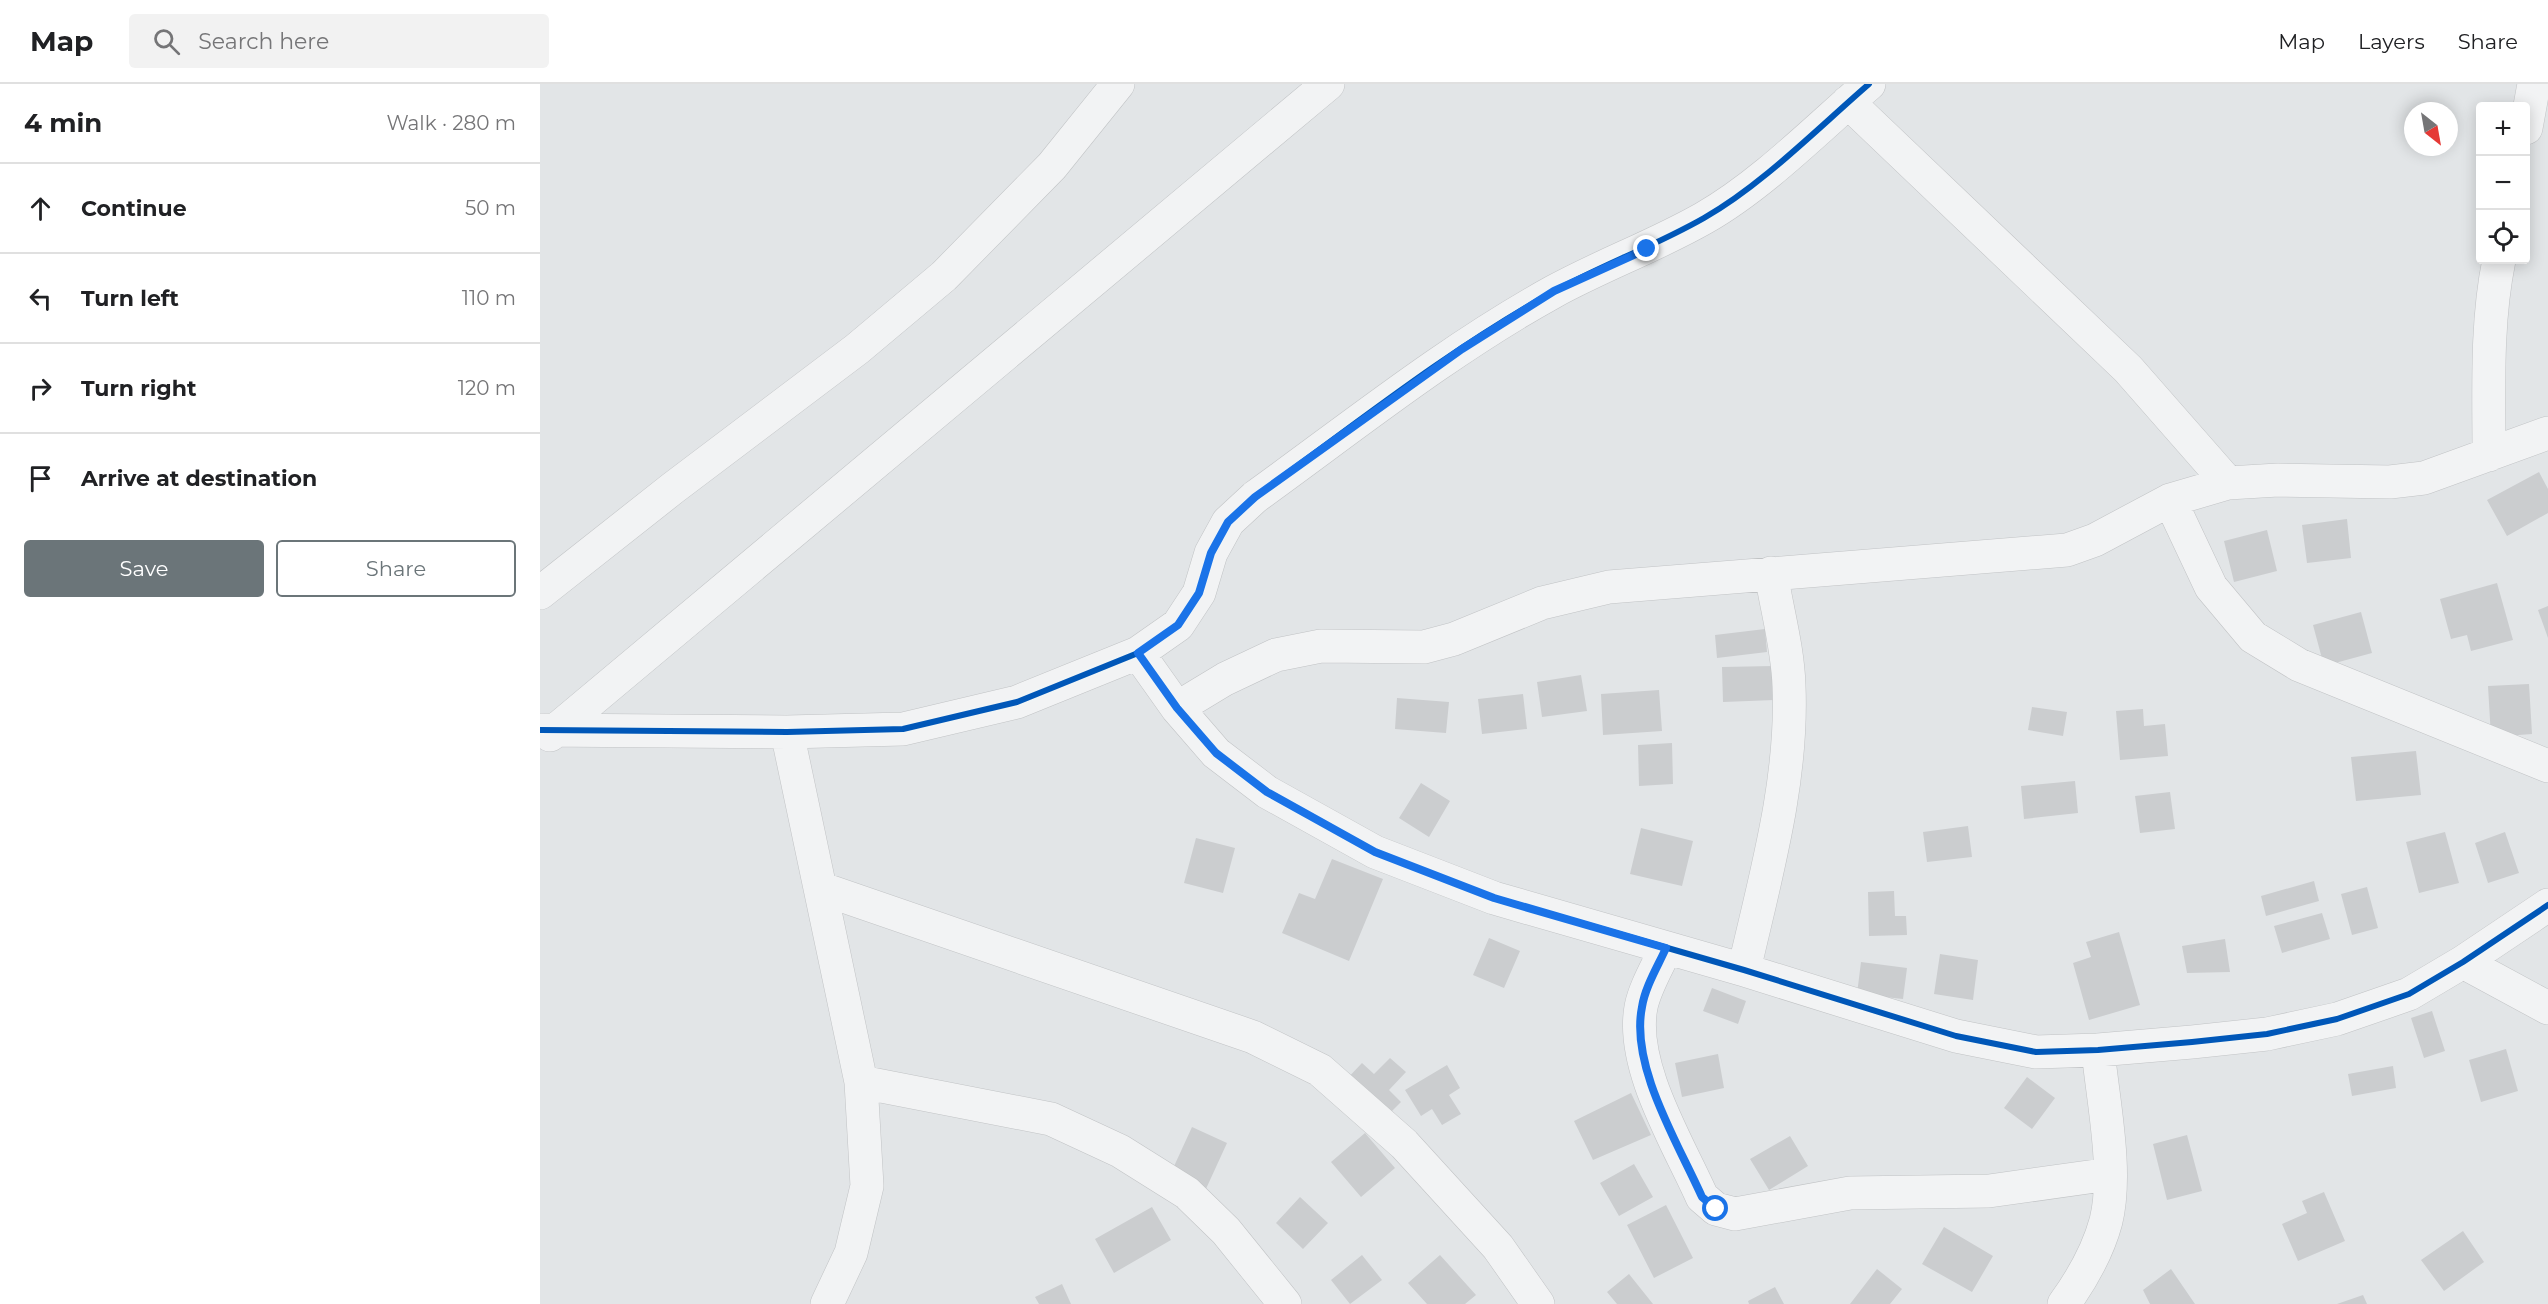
<!DOCTYPE html>
<meta charset="utf-8">
<style>
:root{--surface:#fff;--page:#f2f2f2;--text:#202124;--muted:#757577;--line:#e0e0e0;--accent:#6b7579}
body{margin:0;font-family:Montserrat,sans-serif;background:var(--page);color:var(--text)}
.controls{position:absolute;right:18px;top:18px;display:grid;overflow:hidden;border-radius:6px;box-shadow:0 3px 15px #0003}
.controls button{width:54px;height:54px;display:grid;place-items:center;padding:0;border:0;border-bottom:2px solid var(--line);background:var(--surface);color:var(--text);font:30px sans-serif}
.compass{position:absolute;left:1864px;top:18px;width:54px;height:54px;border-radius:50%;background:var(--surface);box-shadow:0 3px 15px #0003;rotate:149deg}
.stop{position:absolute;width:18px;height:18px;margin:-14px;border:4px solid #1a73e8;border-radius:50%;background:#fff}
.stop.end{background:#1a73e8;border-color:#fff;box-shadow:0 2px 6px #0008}
.list{margin:0;padding:0;list-style:none}
h2{display:flex;justify-content:space-between;align-items:center;height:78px;margin:0;padding:0 24px;font-size:26px}
h2 small{font-size:20px;font-weight:400;color:var(--muted)}
.list li{display:grid;grid-template-columns:39px 1fr auto;gap:18px;align-items:center;box-sizing:border-box;height:90px;padding:0 24px;border-top:2px solid var(--line)}
.list b{display:block;font-size:22px;white-space:nowrap}
.list em{font-size:20px;font-style:normal;color:var(--muted)}
.actions{display:flex;gap:12px;padding:18px 24px}
.actions a{flex:1;padding:14px 0;border:2px solid var(--accent);border-radius:6px;text-align:center;font-size:21px;color:var(--accent)}
.actions .main{background:var(--accent);color:#fff}
.icon{flex:none;width:33px;height:33px;fill:none;stroke:currentColor;stroke-width:2;stroke-linecap:round;stroke-linejoin:round}
.map{position:relative;flex:none;width:2008px;height:1220px;overflow:hidden}
header{display:flex;align-items:center;gap:36px;box-sizing:border-box;height:84px;padding:0 30px;background:var(--surface);border-bottom:2px solid var(--line)}
header strong{font-size:28px}
nav{display:flex;gap:33px;margin-inline-start:auto;font-size:21px}
.search{width:420px;height:54px;background:var(--page);display:flex;align-items:center;gap:15px;box-sizing:border-box;padding:0 21px;border-radius:6px;color:var(--muted);font-size:22px}
main{display:flex}
aside{flex:1;background:var(--surface)}
.map>svg:first-child{display:block}
.building{fill:#cbcdcf}
.lines{fill:none;stroke-linecap:round;stroke-linejoin:round}
.street-casing{stroke:#c1c3c5;stroke-width:34}
.street{stroke:#f2f3f4;stroke-width:33}
.cycleway-casing{stroke:#f1f5f6;stroke-width:10}
.cycleway{stroke:#0057b8;stroke-width:6}
.route{stroke:#1a73e8;stroke-width:8}
</style>
<header>
<strong>Map</strong>
<div class="search"><svg class="icon" aria-label="search" viewBox="0 0 24 24"><circle cx="10" cy="10" r="6"/><path d="M15 15l6 6"/></svg>Search here</div>
<nav><a>Map</a><a>Layers</a><a>Share</a></nav>
</header>
<main>
<aside>
<h2>4 min<small>Walk · 280 m</small></h2>
<ul class="list">
<li><svg class="icon" aria-label="ahead" viewBox="0 0 24 24"><path d="M12 20V5M6 11l6-6 6 6"/></svg><div><b>Continue</b></div><em>50 m</em></li>
<li><svg class="icon" aria-label="left" viewBox="0 0 24 24"><path d="M17 20v-9H6M10 6l-5 5 5 5"/></svg><div><b>Turn left</b></div><em>110 m</em></li>
<li><svg class="icon" aria-label="right" viewBox="0 0 24 24"><path d="M7 20v-9h11M14 6l5 5-5 5"/></svg><div><b>Turn right</b></div><em>120 m</em></li>
<li><svg class="icon" aria-label="arrive" viewBox="0 0 24 24"><path d="M6 21V4h12l-3 4 3 4H6"/></svg><div><b>Arrive at destination</b></div></li>
</ul>
<div class="actions"><a class="main">Save</a><a>Share</a></div>
</aside>
<div class="map">
<svg width="2008" height="1220" viewBox="0 0 2008 1220">
<rect width="100%" height="100%" fill="#e2e5e7"/>
<!-- building -->
<path class="building" d="M1999,388L2008,405V429L1967,452L1947,416Z
M1807,435L1811,474L1767,479L1762,441Z
M1727,446L1737,487L1694,498L1684,457Z
M1957,499L1973,556L1931,567L1927,551L1911,555L1900,515Z
M2008,522V554L1998,526Z
M1821,528L1832,569L1784,582L1773,541Z
M1225,545L1227,568L1177,574L1175,551Z
M1233,582L1234,616L1183,618L1182,583Z
M1041,591L1047,627L1002,633L997,598Z
M1989,600L1992,650L1951,653L1948,602Z
M1119,606L1122,647L1063,651L1061,610Z
M983,610L987,645L942,650L938,615Z
M857,614L909,618L906,649L855,645Z
M1492,623L1527,628L1523,652L1488,646Z
M1603,625L1604,642L1625,640L1628,672L1580,676L1576,627Z
M1132,659L1133,700L1099,702L1098,661Z
M1876,667L1881,711L1816,717L1811,673Z
M1535,697L1538,729L1484,735L1481,702Z
M881,699L910,717L889,753L859,734Z
M1630,708L1635,745L1600,749L1595,712Z
M1428,742L1432,773L1387,778L1383,748Z
M1101,744L1153,757L1142,802L1090,790Z
M1905,748L1919,799L1879,809L1866,758Z
M1965,748L1979,789L1948,799L1935,759Z
M656,754L695,764L683,809L644,799Z
M792,775L843,795L809,877L742,849L759,809L775,815Z
M1774,797L1779,817L1726,832L1721,812Z
M1827,803L1838,844L1812,851L1801,810Z
M1354,807L1355,832H1366L1367,851L1329,852L1328,808Z
M1782,829L1790,855L1742,869L1734,842Z
M1579,848L1600,921L1549,936L1533,879L1551,873L1546,858Z
M949,854L980,867L964,904L933,891Z
M1685,855L1690,888L1647,889L1642,862Z
M1400,870L1438,876L1433,916L1394,910Z
M1321,878L1367,884L1363,915L1317,910Z
M1172,904L1206,917L1198,940L1163,927Z
M1892,927L1905,967L1884,974L1871,934Z
M1966,965L1978,1007L1941,1018L1929,976Z
M1178,970L1184,1004L1142,1013L1135,979Z
M850,974L866,988L849,1006L861,1018L843,1036L803,999L822,979L834,990Z
M907,981L920,1004L909,1011L921,1030L902,1041L892,1025L881,1032L865,1006Z
M1853,982L1856,1004L1812,1012L1808,990Z
M1487,993L1515,1014L1492,1045L1464,1024Z
M1091,1009L1111,1051L1053,1076L1034,1037Z
M652,1043L687,1059L665,1107L630,1091Z
M825,1049L855,1084L821,1113L791,1078Z
M1647,1051L1662,1107L1627,1116L1613,1060Z
M1250,1052L1268,1082L1229,1106L1210,1075Z
M1094,1080L1113,1113L1079,1132L1060,1099Z
M1784,1108L1805,1157L1758,1177L1742,1140L1767,1129L1762,1117Z
M760,1113L788,1139L763,1165L736,1139Z
M1126,1121L1153,1174L1114,1194L1087,1141Z
M612,1123L631,1156L574,1189L555,1155Z
M1404,1143L1453,1172L1432,1208L1382,1180Z
M1923,1147L1944,1178L1904,1207L1881,1176Z
M822,1171L842,1196L810,1220L791,1196Z
M900,1171L936,1211L925,1220H887L868,1199Z
M1337,1185L1362,1205L1350,1220H1310Z
M1631,1185L1655,1220H1610L1603,1206Z
M1089,1190L1113,1220H1077L1067,1208Z
M522,1200L531,1220H499L495,1213Z
M1235,1203L1244,1220H1209L1208,1217Z
M1823,1211L1827,1220H1797Z"/>
<g class="lines">
<!-- street casing -->
<g class="street-casing">
<path id="street" d="M1308,18L1588,285L1688,399
M1986,44L1994,0
M1949,371C1949,306 1946,239 1959,176
M1630,416L1671,503L1713,553L1759,581L2008,682
M0,509L133,404L317,265L404,192L512,82L578,0
M598,569L637,624L676,669L727,708L835,768L954,814L1204,886L1416,952L1496,968L1558,966L1652,958L1727,950L1797,935L1869,910L1923,878L2008,821
M637,624L685,595L736,571L781,562L884,563L914,555L1002,519L1069,503L1527,466L1555,456L1630,416L1688,399L1738,396L1850,398L1884,394L2008,349
M0,646L247,648L363,645L477,618L598,569L638,541L659,509L671,469L688,438L715,413C812,343 908,266 1013,208C1062,181 1115,162 1164,134C1222,101 1278,44 1329,0
M247,648L321,998L327,1102L311,1169L287,1220
M10,651L788,0
M280,804L713,953L780,986L864,1060L958,1163L998,1220
M1126,864C1118,882 1105,903 1101,923C1090,982 1138,1059 1162,1113L1176,1125L1195,1130L1310,1109L1449,1107L1570,1090
M1923,878L2008,924
M1204,886C1225,794 1253,698 1249,602C1248,565 1237,526 1231,489
M321,998L511,1035L580,1067L647,1109L686,1147L745,1220
M1524,1220C1542,1195 1558,1167 1566,1137C1578,1088 1563,1017 1558,966"/>
</g>
<!-- street -->
<use href="#street" class="street"/>
<!-- cycleway casing -->
<g class="cycleway-casing">
<path id="cycleway" d="M598,569L637,624L676,669L727,708L835,768L954,814L1204,886L1416,952L1496,968L1558,966L1652,958L1727,950L1797,935L1869,910L1923,878L2008,821
M0,646L247,648L363,645L477,618L598,569L638,541L659,509L671,469L688,438L715,413C812,343 908,266 1013,208C1062,181 1115,162 1164,134C1222,101 1278,44 1329,0"/>
</g>
<!-- cycleway -->
<use href="#cycleway" class="cycleway"/>
</g>
<g class="lines">
<!-- route -->
<path class="route" d="M1107,165L1014,207L922,265L715,413L688,438L671,469L659,509L638,541L598,569L637,624L676,669L727,708L835,768L954,814L1126,864C1118,882 1105,903 1102,923C1090,982 1138,1059 1162,1113L1176,1125"/>
</g>
</svg>
<div class="controls">
<button>+</button>
<button>−</button>
<button><svg class="icon" aria-label="locate" viewBox="0 0 24 24"><circle cx="12" cy="12" r="6"/><path d="M12 2v4M12 18v4M2 12h4M18 12h4"/></svg></button>
</div>
<svg class="compass" viewBox="-18 -18 36 36"><path d="M0-13l5 13h-10z" fill="#e53935"/><path d="M0 13l5-13h-10z" fill="#757577"/></svg>
<div class="stop" style="left:1176px;top:1125px"></div>
<div class="stop end" style="left:1107px;top:165px"></div>
</div>
</main>
